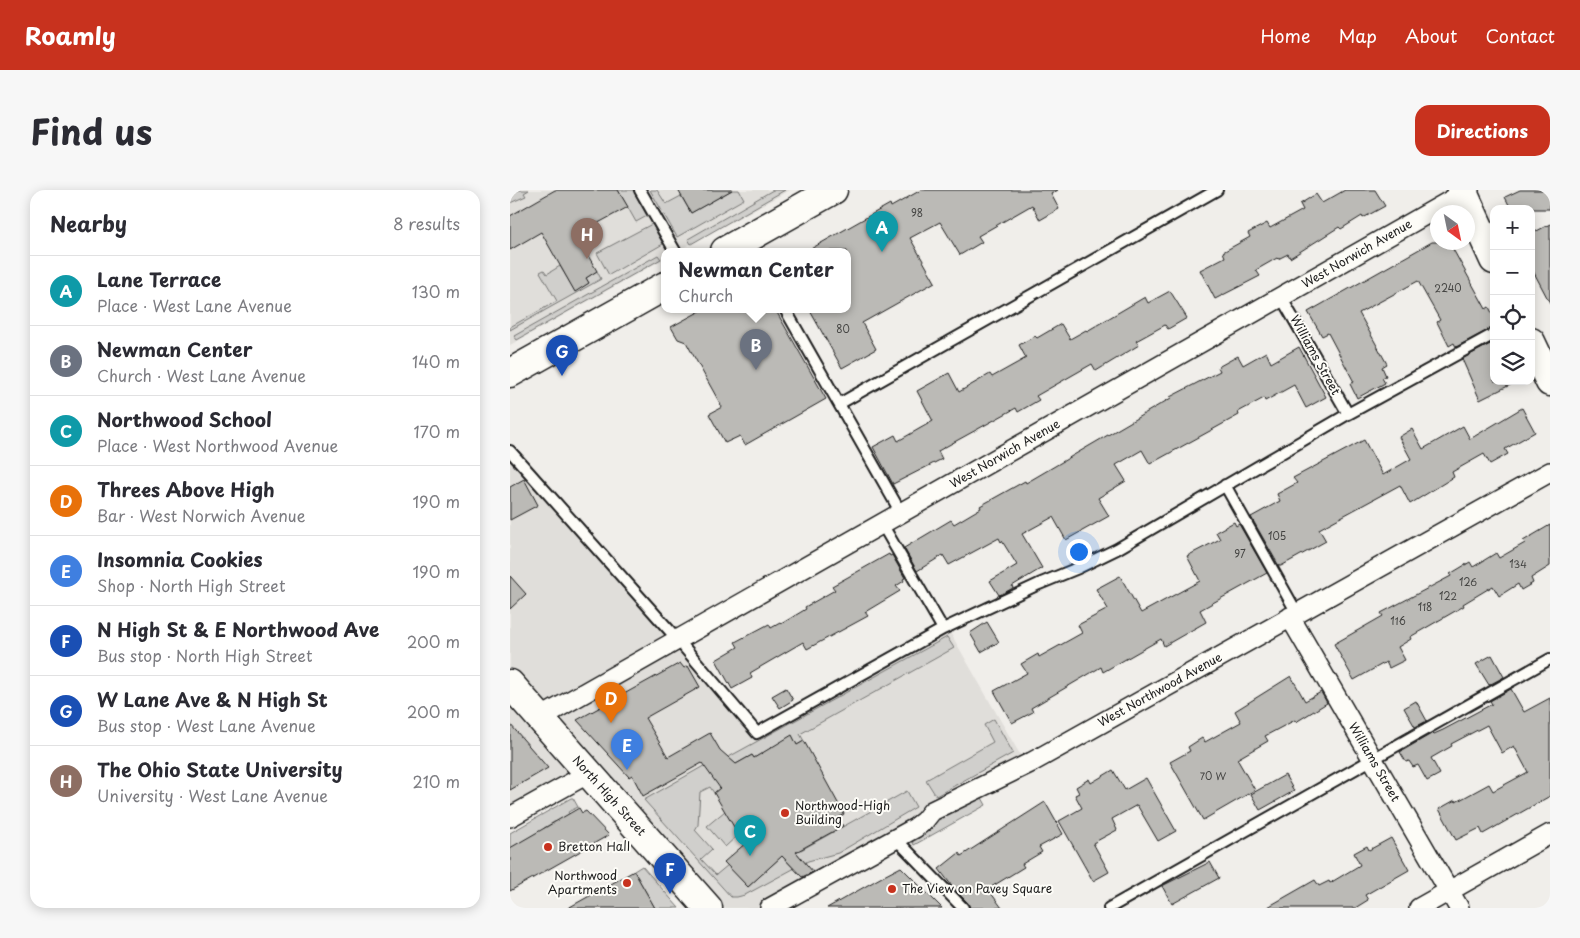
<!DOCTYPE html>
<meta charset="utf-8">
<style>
:root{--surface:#fff;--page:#f7f7f7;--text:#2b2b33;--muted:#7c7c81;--line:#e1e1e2;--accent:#c8321e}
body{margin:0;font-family:"Playpen Sans",sans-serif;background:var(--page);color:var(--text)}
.controls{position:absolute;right:15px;top:15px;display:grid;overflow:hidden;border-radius:10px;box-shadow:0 2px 12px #0003}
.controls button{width:45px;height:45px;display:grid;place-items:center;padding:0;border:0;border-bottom:1px solid var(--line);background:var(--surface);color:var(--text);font:25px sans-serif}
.compass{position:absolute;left:920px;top:15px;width:45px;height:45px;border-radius:50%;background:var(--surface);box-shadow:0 2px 12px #0003;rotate:147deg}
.you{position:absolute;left:568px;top:361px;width:18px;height:18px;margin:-12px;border:4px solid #fff;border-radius:50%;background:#1a73e8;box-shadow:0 0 0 8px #1a73e833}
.badge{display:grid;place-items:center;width:32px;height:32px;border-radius:50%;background:var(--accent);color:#fff;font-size:16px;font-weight:700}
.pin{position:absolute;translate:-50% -41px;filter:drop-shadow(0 1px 2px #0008)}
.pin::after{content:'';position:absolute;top:26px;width:18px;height:15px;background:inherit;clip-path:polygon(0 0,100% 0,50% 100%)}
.popup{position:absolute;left:151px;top:58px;width:190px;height:65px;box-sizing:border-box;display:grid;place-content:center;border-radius:10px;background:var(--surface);filter:drop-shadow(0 1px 4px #0005);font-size:16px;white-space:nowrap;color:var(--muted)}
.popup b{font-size:19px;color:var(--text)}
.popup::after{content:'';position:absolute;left:50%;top:100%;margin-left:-10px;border:10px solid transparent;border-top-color:var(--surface)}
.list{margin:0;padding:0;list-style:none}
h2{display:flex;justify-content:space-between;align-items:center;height:65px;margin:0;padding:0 20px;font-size:21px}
h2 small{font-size:16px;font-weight:400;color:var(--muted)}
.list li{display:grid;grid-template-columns:32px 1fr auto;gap:15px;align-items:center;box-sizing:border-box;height:70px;padding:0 20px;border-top:1px solid var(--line)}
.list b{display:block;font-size:19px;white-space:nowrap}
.list p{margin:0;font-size:16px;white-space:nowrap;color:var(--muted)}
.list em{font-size:16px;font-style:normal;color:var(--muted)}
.icon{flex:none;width:28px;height:28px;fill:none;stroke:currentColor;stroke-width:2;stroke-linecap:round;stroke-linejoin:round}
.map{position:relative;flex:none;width:1040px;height:718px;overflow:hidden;border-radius:15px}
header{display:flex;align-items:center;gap:30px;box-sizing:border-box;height:70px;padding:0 25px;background:var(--accent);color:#fff}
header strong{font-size:24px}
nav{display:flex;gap:28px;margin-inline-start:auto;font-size:18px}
.intro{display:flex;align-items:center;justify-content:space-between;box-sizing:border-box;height:120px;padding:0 30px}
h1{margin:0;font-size:35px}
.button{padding:12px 22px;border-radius:15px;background:var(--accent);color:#fff;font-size:18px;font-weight:700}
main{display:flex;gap:30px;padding:0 30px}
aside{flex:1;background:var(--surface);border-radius:15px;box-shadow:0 2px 12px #0003}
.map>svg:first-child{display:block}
.built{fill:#e0deda}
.green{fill:#d0cfcc;stroke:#767674}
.building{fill:#bbbab6;stroke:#1c1c1c}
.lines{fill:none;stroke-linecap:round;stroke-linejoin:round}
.lane-casing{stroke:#1c1c1c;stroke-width:14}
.street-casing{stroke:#1c1c1c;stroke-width:22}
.secondary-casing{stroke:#1c1c1c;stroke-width:31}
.primary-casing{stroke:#1c1c1c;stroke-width:31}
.lane{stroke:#fdfcf7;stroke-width:10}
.street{stroke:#fdfcf7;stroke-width:19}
.secondary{stroke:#fdfcf7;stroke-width:28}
.primary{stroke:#fdfcf7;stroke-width:28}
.poi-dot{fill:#c8321e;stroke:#fdfcf7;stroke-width:2}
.labels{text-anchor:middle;stroke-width:4;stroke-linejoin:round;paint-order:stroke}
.number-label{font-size:10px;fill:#444442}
.street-label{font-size:12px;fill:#1c1c1c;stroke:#fdfcf7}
.poi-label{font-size:12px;fill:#1c1c1c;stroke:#fdfcf7;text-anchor:start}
</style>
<header>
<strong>Roamly</strong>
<nav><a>Home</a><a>Map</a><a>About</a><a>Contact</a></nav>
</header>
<div class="intro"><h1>Find us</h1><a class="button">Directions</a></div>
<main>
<aside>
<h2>Nearby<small>8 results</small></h2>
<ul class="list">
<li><span class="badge" style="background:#0f9aa8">A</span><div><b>Lane Terrace</b><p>Place · West Lane Avenue</p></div><em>130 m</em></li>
<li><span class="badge" style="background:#6b7280">B</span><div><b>Newman Center</b><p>Church · West Lane Avenue</p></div><em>140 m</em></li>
<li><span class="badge" style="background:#0f9aa8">C</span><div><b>Northwood School</b><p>Place · West Northwood Avenue</p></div><em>170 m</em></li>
<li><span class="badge" style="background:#e8710a">D</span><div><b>Threes Above High</b><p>Bar · West Norwich Avenue</p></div><em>190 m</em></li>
<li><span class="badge" style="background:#3f7fe0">E</span><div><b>Insomnia Cookies</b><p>Shop · North High Street</p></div><em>190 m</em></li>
<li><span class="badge" style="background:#1a4fb4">F</span><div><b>N High St &amp; E Northwood Ave</b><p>Bus stop · North High Street</p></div><em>200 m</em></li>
<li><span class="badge" style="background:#1a4fb4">G</span><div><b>W Lane Ave &amp; N High St</b><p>Bus stop · West Lane Avenue</p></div><em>200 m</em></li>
<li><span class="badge" style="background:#8d6e63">H</span><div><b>The Ohio State University</b><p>University · West Lane Avenue</p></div><em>210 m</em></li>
</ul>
</aside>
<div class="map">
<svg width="1040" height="718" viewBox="0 0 1040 718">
<rect width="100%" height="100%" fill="#f0eeea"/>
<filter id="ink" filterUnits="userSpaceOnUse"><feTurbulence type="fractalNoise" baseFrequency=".02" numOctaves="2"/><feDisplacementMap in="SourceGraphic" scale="10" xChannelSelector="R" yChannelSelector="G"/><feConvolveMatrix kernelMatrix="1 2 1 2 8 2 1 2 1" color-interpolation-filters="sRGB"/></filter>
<g filter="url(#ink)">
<!-- built -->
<path class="built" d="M0,0H280L167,61H155V68L0,155Z
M0,270L148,438H158L246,542L437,437L516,575L260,718H198L79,583L0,627Z"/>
<!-- green -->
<path class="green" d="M0,0H19L14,3L16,6L0,13Z
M108,0H123L137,26L126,32Z
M140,0H147L156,14L171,6L181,23L222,0H229L234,9L167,47Z
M263,0H275L181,54L178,49Z
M142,34L153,54L99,85L87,63Z
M148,65L151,69L7,150L4,146Z
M50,76L65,101L79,93L76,88L87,81L91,89L0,140V137L47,111L30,82L34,80L37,84Z
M437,447L444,458L290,544L294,551L287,555L282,546L244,568L242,565L226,574L221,570L210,598L204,603L200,597L190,602L188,635L185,640L202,659L191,669L206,685L218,675L238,697L272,666L284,679L293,671L280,654L291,660L397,601L406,617L328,663L298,671L235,705L227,707H221L134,610L213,565L215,569Z
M484,529L503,563L426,606L416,590L483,552L474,535Z
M471,606L476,615L404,655L402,651C407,628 452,614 471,606Z
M61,608H63L68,617L58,622L62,628L44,632L34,638L37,643L25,644L0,661V643Z
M215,621L229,644L215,657L197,636Z
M132,676L169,718H145L124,681Z"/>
<!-- building -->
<path class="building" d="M45,0H108L118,17L66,45L87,81L76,88L79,93L65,102L31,42L0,60V26Z
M168,0H222L181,23Z
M411,0H548L541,4L549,19L530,30L522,15L468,46L472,52L450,65L430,32L400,48L425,92L352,133L366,159L332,178L299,119H337V61H297L380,14L381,17Z
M835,0H865L875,16L853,28L852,26L831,39L829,37L780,68L778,64L768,69L767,68L746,80L750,86L705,109L690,80L715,67L713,62L740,47L738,43L757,33L760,38L793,20L790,14L806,4L812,13Z
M1010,0H1040V19H1001L995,7Z
M1040,34V113L1021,77V44Z
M922,52H939L976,119L979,117L984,127V137L946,157L944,153L939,156L927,132L930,130L908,91L849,123L877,174L872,177L876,186L872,188L875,193L847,208L840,194L844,192L818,143L812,146L798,122Z
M660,101L677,128L658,139L655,135L626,151L629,155L586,181L582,174L526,206L529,210L508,222L506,218L428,261L432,269L383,294L363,257L385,245L388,251L423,231L407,201L439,183L449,202L480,184L482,187L516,168L509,155L525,146L527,148L551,134L560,149L576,140L577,141L635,107L638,113Z
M194,119H265L316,209L235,255L230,246L215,253L199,224L212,217L176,152L168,149L161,137Z
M984,152V191H1008L970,210L952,169Z
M789,157L816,207L796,218L784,195L755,211L754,208L728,222L729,225L640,274L632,260L606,275L616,291L588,308L599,326L556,350L543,327L512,344L532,378L502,396L503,398L492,404L489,405L480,391L507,375L492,351L491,352L489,348L439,375L433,365L407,381L394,358L441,330L444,334L471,318L470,316L515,291L516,293L661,208L660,207L710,181L708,177L728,166L733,175L756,162L761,173Z
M1012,218L1025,242L995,259L998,264L980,274L974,264L942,282L944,287L900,314L890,295L809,339L816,351L771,376H769L741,327L770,311L767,304L787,293L783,288L854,250L873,285L901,269L889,247L902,239L913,259L953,236L960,249Z
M14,289L28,315L0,330V297Z
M724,332L726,336L729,334L757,383L690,420L696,432L654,456L651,449L593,482L591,477L521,518L523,522L502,533L484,501L517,483L511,474L528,464L529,467L572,443L568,435L598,419L586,399L610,386L631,423L690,391L677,366L710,349L706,342Z
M1040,335V376L1021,388L1023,393L1011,400L1008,394L989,406L983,396L953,414L954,416L900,447L901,449L888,457L895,470L879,478L876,472L844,490L824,454L873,426L871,423L941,386L940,384L960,372L963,377L986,363L989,368L1015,353L1013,351Z
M379,364L380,366L382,365L395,388L393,389L394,391L386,396L390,401L355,422L358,426L297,459L293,452L240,483L242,488L222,499L206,470L228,457L225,452L259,434L261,438L270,433L271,434L296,419L295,417L325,400L322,396Z
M0,386L16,404L0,419Z
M477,432L489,452L471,462L460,443Z
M982,465L994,487L979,495L966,474Z
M170,473L174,478L178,476L190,497L135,528L158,567L200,543L210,560L226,574L242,565L244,568L282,545L287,555L294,551L334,624L328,628L333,636L286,662L303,682L292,687L272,666L238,697L214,672L237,652L227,642L204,603L210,598L192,573L133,606L122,585L119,587L67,530Z
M781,486L795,511L811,502L817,513L786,532L785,530L755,546L758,551L727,569L745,600L693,630L660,572L680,561L678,557L692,548L695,552L731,532L725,521Z
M276,498L283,510L270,518L262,506Z
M1001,499L1014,522L1040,508V606L973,644L970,638L946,650L929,619L945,610L946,612L979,594L983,601L1018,582L1004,556L992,563L977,535L941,554L942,556L921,568L930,584L917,591L908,575L903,577L899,571L896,572L890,562L923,543L924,544L933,540L982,514L980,511Z
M906,511L917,531L905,537L894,518Z
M0,534L38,578L0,600Z
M603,580L615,600L636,588L666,641L648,651L627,615L602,629L607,640L583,653L599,682L583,691L549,631L572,618L565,605L569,603L566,597L579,589L581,593Z
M775,585L784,601L750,620L741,604Z
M535,612L553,644L529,657L532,662L512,674L514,677L478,699L492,718H460L458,713L445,700L429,679L449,663L451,666Z
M69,618L72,623L76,621L99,645L0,701V658Z
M881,648L899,680L855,705L858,710L845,718H756L805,690L809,696L819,691L820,693L850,675L844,663L857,656L859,660Z
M700,672L709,688L662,714L652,696Z
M391,677L432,718H317L372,687Z
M124,681L145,718H58L117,685Z"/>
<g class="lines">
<!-- lane casing -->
<g class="lane-casing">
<path id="lane" d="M130,0L165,61
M771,107L838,224
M275,119L391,323
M329,214L707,0
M0,261L168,450L247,543L433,439L529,394L568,378L607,359L838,224L984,144
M715,295L787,423
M372,334L433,439
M386,649L453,718
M599,718L1040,469"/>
</g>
<!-- street casing -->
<g class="street-casing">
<path id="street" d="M780,427L949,718
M30,528L959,0
M0,627L79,583
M260,718L405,638L414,631L422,621L522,572L1040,282
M909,718L1040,644"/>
</g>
<!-- secondary casing -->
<g class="secondary-casing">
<path id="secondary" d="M952,0L984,70
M1021,152L1040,192"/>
</g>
<!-- primary casing -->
<g class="primary-casing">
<path id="primary" d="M215,61L323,0
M0,183L155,96
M0,494L198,718"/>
</g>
<!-- lane -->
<use href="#lane" class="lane"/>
<!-- street -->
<use href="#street" class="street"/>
<!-- secondary -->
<use href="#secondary" class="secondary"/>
<!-- primary -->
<use href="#primary" class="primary"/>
</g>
</g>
<!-- markers -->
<g class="poi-dot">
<circle cx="275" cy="623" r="5"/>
<circle cx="38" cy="657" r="5"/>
<circle cx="117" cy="693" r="5"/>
<circle cx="382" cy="699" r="5"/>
</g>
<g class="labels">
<!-- number labels -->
<g class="number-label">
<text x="407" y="27">98</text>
<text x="938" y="102">2240</text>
<text x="333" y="143">80</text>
<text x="767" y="350">105</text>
<text x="730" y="368">97</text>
<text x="1008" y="378">134</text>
<text x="958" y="396">126</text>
<text x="938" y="410">122</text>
<text x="915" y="421">118</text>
<text x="888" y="435">116</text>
<text x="703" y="590">70 W</text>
</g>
<!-- street labels -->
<g class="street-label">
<text transform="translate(847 64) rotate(-30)" y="4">West Norwich Avenue</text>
<text transform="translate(805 165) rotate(61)" y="4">Williams Street</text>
<text transform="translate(495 264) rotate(-30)" y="4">West Norwich Avenue</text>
<text transform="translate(650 500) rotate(-29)" y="4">West Northwood Avenue</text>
<text transform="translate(864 572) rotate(60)" y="4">Williams Street</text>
<text transform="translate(99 606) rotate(48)" y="4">North High Street</text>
</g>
<!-- poi labels -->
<g class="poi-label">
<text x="285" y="620">Northwood-High<tspan x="285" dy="14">Building</tspan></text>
<text x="48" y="661">Bretton Hall</text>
<text x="107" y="690" text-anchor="end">Northwood<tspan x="107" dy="14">Apartments</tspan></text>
<text x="392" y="703">The View on Pavey Square</text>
</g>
</g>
</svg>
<div class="controls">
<button>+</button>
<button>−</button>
<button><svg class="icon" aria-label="locate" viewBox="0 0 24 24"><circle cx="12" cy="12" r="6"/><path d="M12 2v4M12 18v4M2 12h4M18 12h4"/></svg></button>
<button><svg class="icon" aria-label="layers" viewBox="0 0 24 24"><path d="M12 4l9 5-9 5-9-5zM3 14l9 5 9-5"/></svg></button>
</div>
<svg class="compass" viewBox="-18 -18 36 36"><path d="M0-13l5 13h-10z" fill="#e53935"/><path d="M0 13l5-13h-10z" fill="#7c7c81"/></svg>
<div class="you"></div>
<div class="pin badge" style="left:372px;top:62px;background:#0f9aa8">A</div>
<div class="pin badge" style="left:246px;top:180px;background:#6b7280">B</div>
<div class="popup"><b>Newman Center</b>Church</div>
<div class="pin badge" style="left:240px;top:666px;background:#0f9aa8">C</div>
<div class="pin badge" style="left:101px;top:533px;background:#e8710a">D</div>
<div class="pin badge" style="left:117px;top:580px;background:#3f7fe0">E</div>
<div class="pin badge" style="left:160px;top:704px;background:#1a4fb4">F</div>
<div class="pin badge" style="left:52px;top:186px;background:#1a4fb4">G</div>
<div class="pin badge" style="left:77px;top:69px;background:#8d6e63">H</div>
</div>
</main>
